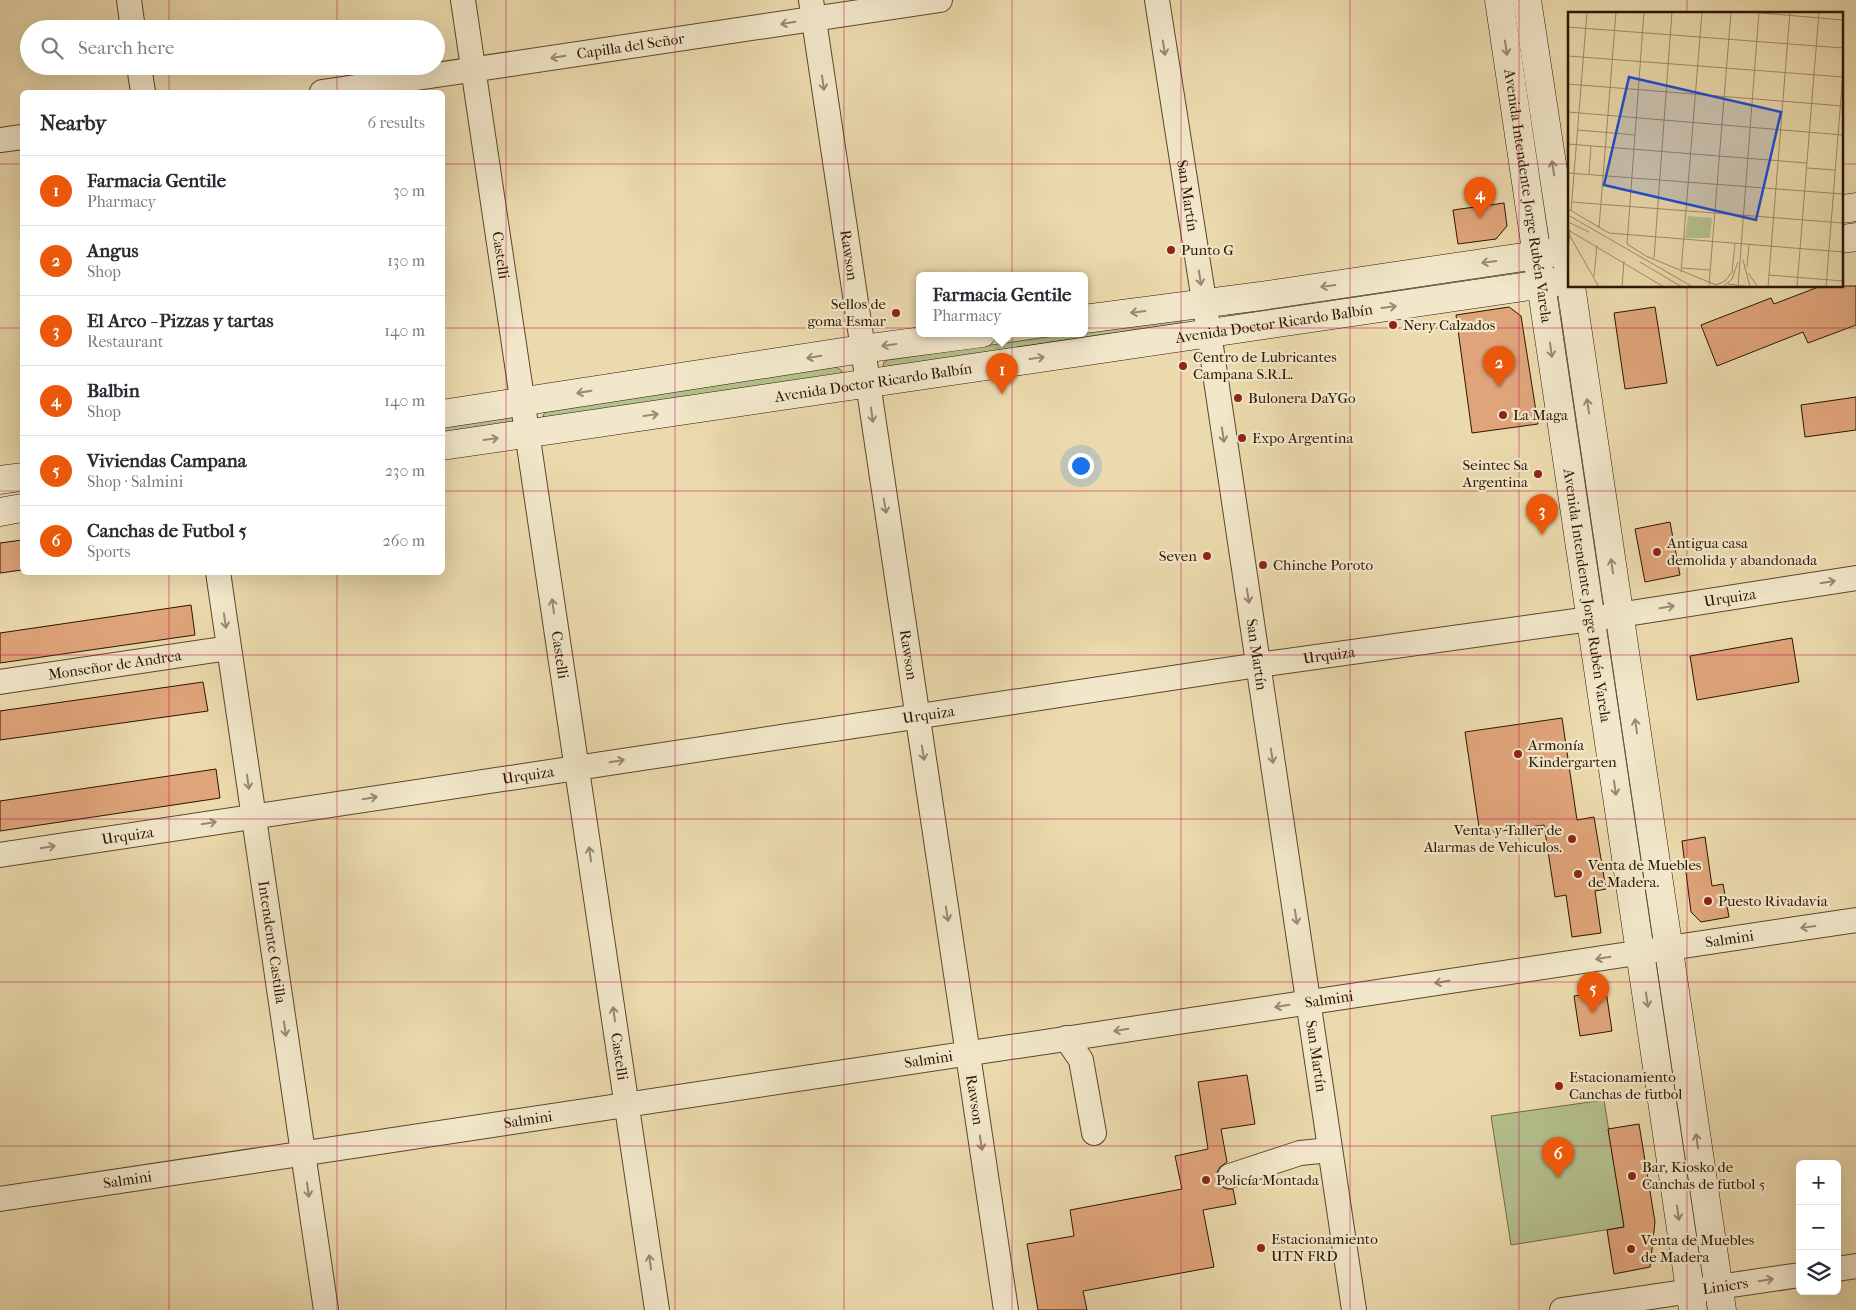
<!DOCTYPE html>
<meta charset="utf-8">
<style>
:root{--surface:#fff;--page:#f7f7f7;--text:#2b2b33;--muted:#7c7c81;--line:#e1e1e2;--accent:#ea580c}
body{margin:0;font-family:"IM FELL French Canon",serif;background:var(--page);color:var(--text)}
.controls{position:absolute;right:15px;bottom:15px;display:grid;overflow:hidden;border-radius:8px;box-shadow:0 5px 20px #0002}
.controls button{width:45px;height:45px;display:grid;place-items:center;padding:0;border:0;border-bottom:1px solid var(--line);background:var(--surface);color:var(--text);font:25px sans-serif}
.you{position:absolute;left:1080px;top:465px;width:18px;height:18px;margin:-12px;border:4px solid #fff;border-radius:50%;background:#1a73e8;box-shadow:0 0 0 8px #1a73e833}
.badge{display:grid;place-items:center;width:32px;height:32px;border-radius:50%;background:var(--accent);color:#fff;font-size:16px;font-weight:700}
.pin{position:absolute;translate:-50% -41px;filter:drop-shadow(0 1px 2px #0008)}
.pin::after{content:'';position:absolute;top:26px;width:18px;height:15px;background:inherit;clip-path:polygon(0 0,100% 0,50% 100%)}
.popup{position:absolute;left:916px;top:272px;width:172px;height:65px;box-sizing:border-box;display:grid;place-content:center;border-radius:8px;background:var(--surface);filter:drop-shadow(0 1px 4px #0005);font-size:16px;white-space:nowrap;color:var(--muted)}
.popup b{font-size:19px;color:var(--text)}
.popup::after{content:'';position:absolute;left:50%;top:100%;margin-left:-10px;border:10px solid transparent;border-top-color:var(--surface)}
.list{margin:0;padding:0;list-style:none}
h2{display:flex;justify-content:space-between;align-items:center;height:65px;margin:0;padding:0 20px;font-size:21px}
h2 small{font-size:16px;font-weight:400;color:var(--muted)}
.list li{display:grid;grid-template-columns:32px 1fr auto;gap:15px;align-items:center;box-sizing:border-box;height:70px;padding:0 20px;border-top:1px solid var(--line)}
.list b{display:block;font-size:19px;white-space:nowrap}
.list p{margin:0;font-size:16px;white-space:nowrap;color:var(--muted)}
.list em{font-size:16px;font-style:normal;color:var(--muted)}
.icon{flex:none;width:28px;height:28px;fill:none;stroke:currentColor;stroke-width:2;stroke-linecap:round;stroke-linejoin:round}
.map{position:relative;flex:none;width:1856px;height:1310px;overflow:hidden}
.search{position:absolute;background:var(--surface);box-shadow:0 5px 20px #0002;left:20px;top:20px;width:425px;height:55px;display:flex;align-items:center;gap:12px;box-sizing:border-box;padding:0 18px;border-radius:28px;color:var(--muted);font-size:19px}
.panel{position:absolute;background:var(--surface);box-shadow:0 5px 20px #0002;left:20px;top:90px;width:425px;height:485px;border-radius:8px}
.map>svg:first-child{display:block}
.green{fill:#b4c08d;stroke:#706b46}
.building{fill:#e0a47a;stroke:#2b1600}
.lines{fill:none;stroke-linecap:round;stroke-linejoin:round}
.street-casing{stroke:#5b472b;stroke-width:26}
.secondary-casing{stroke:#2b1600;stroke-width:29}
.street{stroke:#f2e7ca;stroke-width:24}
.secondary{stroke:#f2e7ca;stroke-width:28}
.oneway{stroke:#98896f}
.grid{fill:none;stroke:#c2185b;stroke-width:1;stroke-opacity:0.55}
.poi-dot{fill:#8f2418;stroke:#f2e7ca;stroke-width:2}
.labels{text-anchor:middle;stroke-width:4.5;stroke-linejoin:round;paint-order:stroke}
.street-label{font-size:15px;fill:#2b1600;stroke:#f2e7ca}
.poi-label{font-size:15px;fill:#2b1600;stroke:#f2e7ca;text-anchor:start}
.inset-road{fill:none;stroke:#9e8c68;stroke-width:1}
.view{fill:#1d4ed8;fill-opacity:0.15;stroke:#1d4ed8;stroke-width:2.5}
.inset-edge{fill:none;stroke:#2b1600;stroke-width:2.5}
</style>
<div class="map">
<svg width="1856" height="1310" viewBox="0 0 1856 1310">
<rect width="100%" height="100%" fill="#ebdaad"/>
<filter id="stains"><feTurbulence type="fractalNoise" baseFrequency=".004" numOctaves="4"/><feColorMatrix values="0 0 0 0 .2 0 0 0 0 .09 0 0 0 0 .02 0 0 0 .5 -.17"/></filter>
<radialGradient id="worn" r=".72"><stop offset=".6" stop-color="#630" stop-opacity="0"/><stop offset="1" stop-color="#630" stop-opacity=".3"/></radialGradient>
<!-- green -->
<path class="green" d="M1520,266L1527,271L1526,275L1231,320L1228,316L1230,312Z
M1179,318L1181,321L1180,326L886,370L883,366L884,362L888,360Z
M1562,319L1603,576L1599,579L1595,577L1558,321Z
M835,366L842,371L840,376L546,420L543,416L545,412Z
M511,417L513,420L512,425L443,437V425Z
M1604,1100L1624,1227L1511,1245L1491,1116Z"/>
<!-- building -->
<path class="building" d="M1504,203L1507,226L1496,239L1458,244L1453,210Z
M1821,286H1856V325L1808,343L1803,332L1717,366L1701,325L1771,298L1774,304Z
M1509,307L1521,316L1538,424L1472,433L1456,315Z
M1655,307L1667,383L1625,389L1614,313Z
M1856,397V430L1805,437L1801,405Z
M1670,522L1680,575L1645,582L1635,529Z
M22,540V570L0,573V543Z
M191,605L195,635L0,663V633Z
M1792,638L1799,682L1697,700L1690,656Z
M203,682L208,711L0,740V711Z
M1562,718L1577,820L1594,817L1606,889L1595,891L1601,933L1572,937L1566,895L1555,897L1544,825L1480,834L1465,732Z
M216,769L220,798L0,831V801Z
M1705,837L1712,886L1723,884L1729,917L1701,922L1691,912L1682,841Z
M1606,991L1612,1031L1580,1036L1574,996Z
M1247,1075L1255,1124L1221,1129L1227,1162L1220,1167L1216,1174L1217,1181L1221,1186L1227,1189H1233L1236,1204L1203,1210L1214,1267L1083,1291L1087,1310H1038L1027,1244L1074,1236L1070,1210L1182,1189L1175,1156L1208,1149L1198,1082Z
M1639,1124L1655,1222L1650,1267L1614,1274L1607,1230L1624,1227L1608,1129Z"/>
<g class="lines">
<!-- street casing -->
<g class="street-casing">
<g id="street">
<path d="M129,0L133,29"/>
<path id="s1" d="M463,0L657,1310"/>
<path id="s2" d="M811,0L1006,1310"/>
<path id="s3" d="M1157,0L1209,333L1354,1310"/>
<path d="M139,66L143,92"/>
<path id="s4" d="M322,92L940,0"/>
<path d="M0,140L22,137"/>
<path id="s5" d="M218,572L326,1310"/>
<path id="s6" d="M0,682L229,648"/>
<path id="s7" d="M0,855L1258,665L1619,615L1856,578"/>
<path d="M1066,1038L1081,1060L1094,1133"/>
<path d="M1230,1176L1300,1153L1330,1150"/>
<path id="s8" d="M0,1199L1856,920"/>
<path d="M1837,1269L1856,1266"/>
<path id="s9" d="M1562,1310L1800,1275"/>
</g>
</g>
<!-- secondary casing -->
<g class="secondary-casing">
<g id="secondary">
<path id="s10" d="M1499,0L1693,1310"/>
<path d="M1527,0L1568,269"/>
<path d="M1842,209L1856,207"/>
<path d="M1842,239L1856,237"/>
<path d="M1571,286L1722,1310"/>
<path d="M1084,319L1261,296L1570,250"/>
<path d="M442,414L862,349L982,333"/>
<path id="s11" d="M442,446L1570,280"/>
<path d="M0,480L22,477"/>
<path d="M0,512L22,508"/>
</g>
</g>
<!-- street -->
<use href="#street" class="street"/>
<!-- secondary -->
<use href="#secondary" class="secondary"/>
</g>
<!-- one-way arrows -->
<defs><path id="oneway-shaft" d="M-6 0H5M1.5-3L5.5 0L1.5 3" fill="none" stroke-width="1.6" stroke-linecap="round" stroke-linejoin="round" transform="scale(1.25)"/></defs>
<g class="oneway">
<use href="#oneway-shaft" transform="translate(788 23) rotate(171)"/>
<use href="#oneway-shaft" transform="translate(1164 48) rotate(81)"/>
<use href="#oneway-shaft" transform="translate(1506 48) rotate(82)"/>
<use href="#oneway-shaft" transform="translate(558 57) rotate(171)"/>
<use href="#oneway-shaft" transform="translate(823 83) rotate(82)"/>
<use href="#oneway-shaft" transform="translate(1553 168) rotate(-99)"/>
<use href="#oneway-shaft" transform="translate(1489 262) rotate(172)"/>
<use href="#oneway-shaft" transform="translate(1200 278) rotate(81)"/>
<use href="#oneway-shaft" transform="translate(1328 286) rotate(172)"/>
<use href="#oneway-shaft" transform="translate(1389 307) rotate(-8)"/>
<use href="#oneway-shaft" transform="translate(1138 312) rotate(173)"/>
<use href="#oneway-shaft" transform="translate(889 345) rotate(172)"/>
<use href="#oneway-shaft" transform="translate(1551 350) rotate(82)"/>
<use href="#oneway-shaft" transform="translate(814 357) rotate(171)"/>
<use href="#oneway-shaft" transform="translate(1037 358) rotate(-8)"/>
<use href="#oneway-shaft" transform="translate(584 392) rotate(171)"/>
<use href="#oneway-shaft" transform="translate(1588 406) rotate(-98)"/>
<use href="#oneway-shaft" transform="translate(651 415) rotate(-8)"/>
<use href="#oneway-shaft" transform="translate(872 415) rotate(82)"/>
<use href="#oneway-shaft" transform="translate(1223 435) rotate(81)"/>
<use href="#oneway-shaft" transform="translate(491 439) rotate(-8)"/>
<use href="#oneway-shaft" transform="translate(885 506) rotate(81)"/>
<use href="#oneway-shaft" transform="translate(1612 566) rotate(-98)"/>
<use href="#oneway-shaft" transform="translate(1828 582) rotate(-9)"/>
<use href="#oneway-shaft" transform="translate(1248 596) rotate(81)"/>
<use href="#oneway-shaft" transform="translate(553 606) rotate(-98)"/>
<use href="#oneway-shaft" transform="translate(1667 607) rotate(-9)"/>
<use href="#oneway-shaft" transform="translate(225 621) rotate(82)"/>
<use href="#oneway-shaft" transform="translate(1636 726) rotate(-98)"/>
<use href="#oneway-shaft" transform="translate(923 753) rotate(81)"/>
<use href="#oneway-shaft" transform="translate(1272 756) rotate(81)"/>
<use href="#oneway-shaft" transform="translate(617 761) rotate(-9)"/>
<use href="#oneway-shaft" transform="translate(248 782) rotate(82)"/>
<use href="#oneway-shaft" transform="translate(1615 788) rotate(82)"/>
<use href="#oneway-shaft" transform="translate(370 798) rotate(-9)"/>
<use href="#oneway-shaft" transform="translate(209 823) rotate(-9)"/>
<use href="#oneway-shaft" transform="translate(48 847) rotate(-9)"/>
<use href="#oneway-shaft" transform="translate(590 854) rotate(-98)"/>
<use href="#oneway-shaft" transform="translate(947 914) rotate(81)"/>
<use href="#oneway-shaft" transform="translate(1296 917) rotate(81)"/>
<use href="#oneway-shaft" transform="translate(1808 927) rotate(172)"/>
<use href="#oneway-shaft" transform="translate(1603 958) rotate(171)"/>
<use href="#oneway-shaft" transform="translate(1442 982) rotate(171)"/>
<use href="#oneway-shaft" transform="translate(1647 1000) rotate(82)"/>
<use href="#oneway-shaft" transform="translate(1282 1006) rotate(171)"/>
<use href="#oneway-shaft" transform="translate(614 1014) rotate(-98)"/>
<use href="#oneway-shaft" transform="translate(285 1029) rotate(82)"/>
<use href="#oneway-shaft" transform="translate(1121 1030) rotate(171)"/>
<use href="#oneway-shaft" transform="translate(1697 1141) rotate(-98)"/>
<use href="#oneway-shaft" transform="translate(981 1143) rotate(81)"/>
<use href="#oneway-shaft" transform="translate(308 1190) rotate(82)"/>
<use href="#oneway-shaft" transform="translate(1678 1213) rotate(82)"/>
<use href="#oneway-shaft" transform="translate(650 1262) rotate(-98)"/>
<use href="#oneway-shaft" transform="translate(1766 1280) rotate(-9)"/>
</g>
<!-- grid -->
<path class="grid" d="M169,0V29M337,0V29M506,0V1310M675,0V1310M844,0V1310M1012,0V1310M1181,0V1310M1350,0V1310M1519,0V1310M1687,0V14M169,66V92M337,66V92M0,164H22M442,164H1570M1842,164H1856M1687,286V1310M0,328H22M442,328H1856M0,491H22M442,491H1856M169,572V1310M337,572V1310M0,655H1856M0,819H1856M0,982H1856M0,1146H1856"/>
<!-- markers -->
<g class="poi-dot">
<circle cx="1171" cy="250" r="5"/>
<circle cx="896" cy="313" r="5"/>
<circle cx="1393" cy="325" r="5"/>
<circle cx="1183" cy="366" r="5"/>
<circle cx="1238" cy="398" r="5"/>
<circle cx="1503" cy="415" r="5"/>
<circle cx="1242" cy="438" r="5"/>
<circle cx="1538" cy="474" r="5"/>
<circle cx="1657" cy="552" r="5"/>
<circle cx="1207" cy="556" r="5"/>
<circle cx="1263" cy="565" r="5"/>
<circle cx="1518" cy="754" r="5"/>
<circle cx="1572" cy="839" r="5"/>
<circle cx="1578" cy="874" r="5"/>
<circle cx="1708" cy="901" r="5"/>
<circle cx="1559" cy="1086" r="5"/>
<circle cx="1632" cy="1176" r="5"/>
<circle cx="1206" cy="1180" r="5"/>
<circle cx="1261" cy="1248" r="5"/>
<circle cx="1631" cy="1249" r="5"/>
</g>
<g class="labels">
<!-- street labels -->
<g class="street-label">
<text dy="5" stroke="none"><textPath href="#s4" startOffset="312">Capilla del Señor</textPath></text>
<text dy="5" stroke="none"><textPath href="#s3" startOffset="198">San Martín</textPath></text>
<text dy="5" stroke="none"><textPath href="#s10" startOffset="198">Avenida Intendente Jorge Rubén Varela</textPath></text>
<text dy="5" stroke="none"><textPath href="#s1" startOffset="258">Castelli</textPath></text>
<text dy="5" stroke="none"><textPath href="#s2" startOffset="258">Rawson</textPath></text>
<text dy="5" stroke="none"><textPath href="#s11" startOffset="841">Avenida Doctor Ricardo Balbín</textPath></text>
<text dy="5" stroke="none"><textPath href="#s11" startOffset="436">Avenida Doctor Ricardo Balbín</textPath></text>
<text dy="5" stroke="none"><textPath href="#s10" startOffset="602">Avenida Intendente Jorge Rubén Varela</textPath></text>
<text dy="5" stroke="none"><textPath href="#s7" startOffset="1749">Urquiza</textPath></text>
<text dy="5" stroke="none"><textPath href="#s1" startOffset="662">Castelli</textPath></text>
<text dy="5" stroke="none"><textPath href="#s2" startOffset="662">Rawson</textPath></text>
<text dy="5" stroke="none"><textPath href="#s3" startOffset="662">San Martín</textPath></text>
<text dy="5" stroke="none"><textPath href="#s7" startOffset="1344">Urquiza</textPath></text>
<text dy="5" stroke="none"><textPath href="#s6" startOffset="116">Monseñor de Andrea</textPath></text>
<text dy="5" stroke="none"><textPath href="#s7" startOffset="939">Urquiza</textPath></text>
<text dy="5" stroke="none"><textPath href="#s7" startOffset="534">Urquiza</textPath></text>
<text dy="5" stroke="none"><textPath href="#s7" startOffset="129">Urquiza</textPath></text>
<text dy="5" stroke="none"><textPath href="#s8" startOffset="1749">Salmini</textPath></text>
<text dy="5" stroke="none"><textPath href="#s5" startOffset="374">Intendente Castilla</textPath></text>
<text dy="5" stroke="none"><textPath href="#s8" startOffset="1344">Salmini</textPath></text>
<text dy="5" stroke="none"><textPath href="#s3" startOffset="1068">San Martín</textPath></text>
<text dy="5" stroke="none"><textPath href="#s1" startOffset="1068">Castelli</textPath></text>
<text dy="5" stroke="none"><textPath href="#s8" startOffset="939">Salmini</textPath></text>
<text dy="5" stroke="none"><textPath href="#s2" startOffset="1112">Rawson</textPath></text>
<text dy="5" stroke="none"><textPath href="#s8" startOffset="534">Salmini</textPath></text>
<text dy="5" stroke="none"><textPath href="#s8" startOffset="129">Salmini</textPath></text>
<text dy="5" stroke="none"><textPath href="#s9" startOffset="165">Liniers</textPath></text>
</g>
<!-- poi labels -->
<g class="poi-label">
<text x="1181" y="255">Punto G</text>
<text x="886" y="309" text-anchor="end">Sellos de<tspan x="886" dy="17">goma Esmar</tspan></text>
<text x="1403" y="330">Nery Calzados</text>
<text x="1193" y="362">Centro de Lubricantes<tspan x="1193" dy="17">Campana S.R.L.</tspan></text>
<text x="1248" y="403">Bulonera DaYGo</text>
<text x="1513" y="420">La Maga</text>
<text x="1252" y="443">Expo Argentina</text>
<text x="1528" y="470" text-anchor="end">Seintec Sa<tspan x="1528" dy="17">Argentina</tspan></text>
<text x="1667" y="548">Antigua casa<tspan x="1667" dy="17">demolida y abandonada</tspan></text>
<text x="1197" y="561" text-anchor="end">Seven</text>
<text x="1273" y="570">Chinche Poroto</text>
<text x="1528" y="750">Armonía<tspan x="1528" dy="17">Kindergarten</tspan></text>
<text x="1562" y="835" text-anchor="end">Venta y Taller de<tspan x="1562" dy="17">Alarmas de Vehiculos.</tspan></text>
<text x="1588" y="870">Venta de Muebles<tspan x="1588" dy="17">de Madera.</tspan></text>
<text x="1718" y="906">Puesto Rivadavia</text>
<text x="1569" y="1082">Estacionamiento<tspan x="1569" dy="17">Canchas de futbol</tspan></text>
<text x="1642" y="1172">Bar, Kiosko de<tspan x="1642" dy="17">Canchas de futbol 5</tspan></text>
<text x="1216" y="1185">Policía Montada</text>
<text x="1271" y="1244">Estacionamiento<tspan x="1271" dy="17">UTN FRD</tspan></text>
<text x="1641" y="1245">Venta de Muebles<tspan x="1641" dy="17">de Madera</tspan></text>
</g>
</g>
<!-- overview -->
<g transform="translate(1568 12)">
<rect width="275" height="275" fill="#ebdaad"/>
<path d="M120,204L144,206L142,226H117Z" fill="#b4c08d"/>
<path class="inset-road" d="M76,0L59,232L78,244L148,273L157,269L164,260L167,232M182,0L275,8M0,15L275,36M0,44L275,65M0,72L275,94M0,100L275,123M10,118L67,123M0,132L239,151M239,156L267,158M0,161L275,182M21,162L23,134M4,190L275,211M0,197L41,221L275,240M3,199L19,0M0,203L125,275M0,210L21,220M31,216L48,0M0,218L96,275M2,224L31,275M0,239L2,218M86,246L104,0M175,248L182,275M72,250L114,275M179,255L181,233M114,256L142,258M113,260L134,0M180,261L190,275M201,263L275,269M26,264L29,233M160,272L182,275M141,273L163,0M156,274L164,267L170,250M54,275L56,249M170,275L191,0M200,275L222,0M229,275L251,0M258,275L275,61"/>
<path class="view" d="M61,65L213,100L188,208L36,173Z"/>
<rect width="275" height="275" class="inset-edge"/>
</g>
<rect width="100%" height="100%" filter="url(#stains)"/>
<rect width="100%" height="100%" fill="url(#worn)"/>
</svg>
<div class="controls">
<button>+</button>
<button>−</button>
<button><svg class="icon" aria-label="layers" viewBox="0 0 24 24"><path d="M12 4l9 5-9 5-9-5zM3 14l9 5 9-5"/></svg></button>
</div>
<div class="you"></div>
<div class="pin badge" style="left:1002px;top:394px">1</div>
<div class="popup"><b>Farmacia Gentile</b>Pharmacy</div>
<div class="pin badge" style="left:1499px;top:387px">2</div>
<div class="pin badge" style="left:1542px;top:535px">3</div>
<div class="pin badge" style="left:1480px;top:218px">4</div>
<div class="pin badge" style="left:1593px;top:1013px">5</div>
<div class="pin badge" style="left:1558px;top:1178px">6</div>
<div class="search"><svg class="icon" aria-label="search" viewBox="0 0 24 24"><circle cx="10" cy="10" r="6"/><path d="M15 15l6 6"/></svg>Search here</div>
<section class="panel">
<h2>Nearby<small>6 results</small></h2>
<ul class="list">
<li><span class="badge">1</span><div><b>Farmacia Gentile</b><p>Pharmacy</p></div><em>30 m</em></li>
<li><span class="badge">2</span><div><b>Angus</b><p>Shop</p></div><em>130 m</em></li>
<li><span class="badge">3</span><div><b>El Arco - Pizzas y tartas</b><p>Restaurant</p></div><em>140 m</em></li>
<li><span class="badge">4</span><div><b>Balbin</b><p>Shop</p></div><em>140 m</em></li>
<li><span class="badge">5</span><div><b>Viviendas Campana</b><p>Shop · Salmini</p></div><em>230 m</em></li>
<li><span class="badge">6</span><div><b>Canchas de Futbol 5</b><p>Sports</p></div><em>260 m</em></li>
</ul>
</section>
</div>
